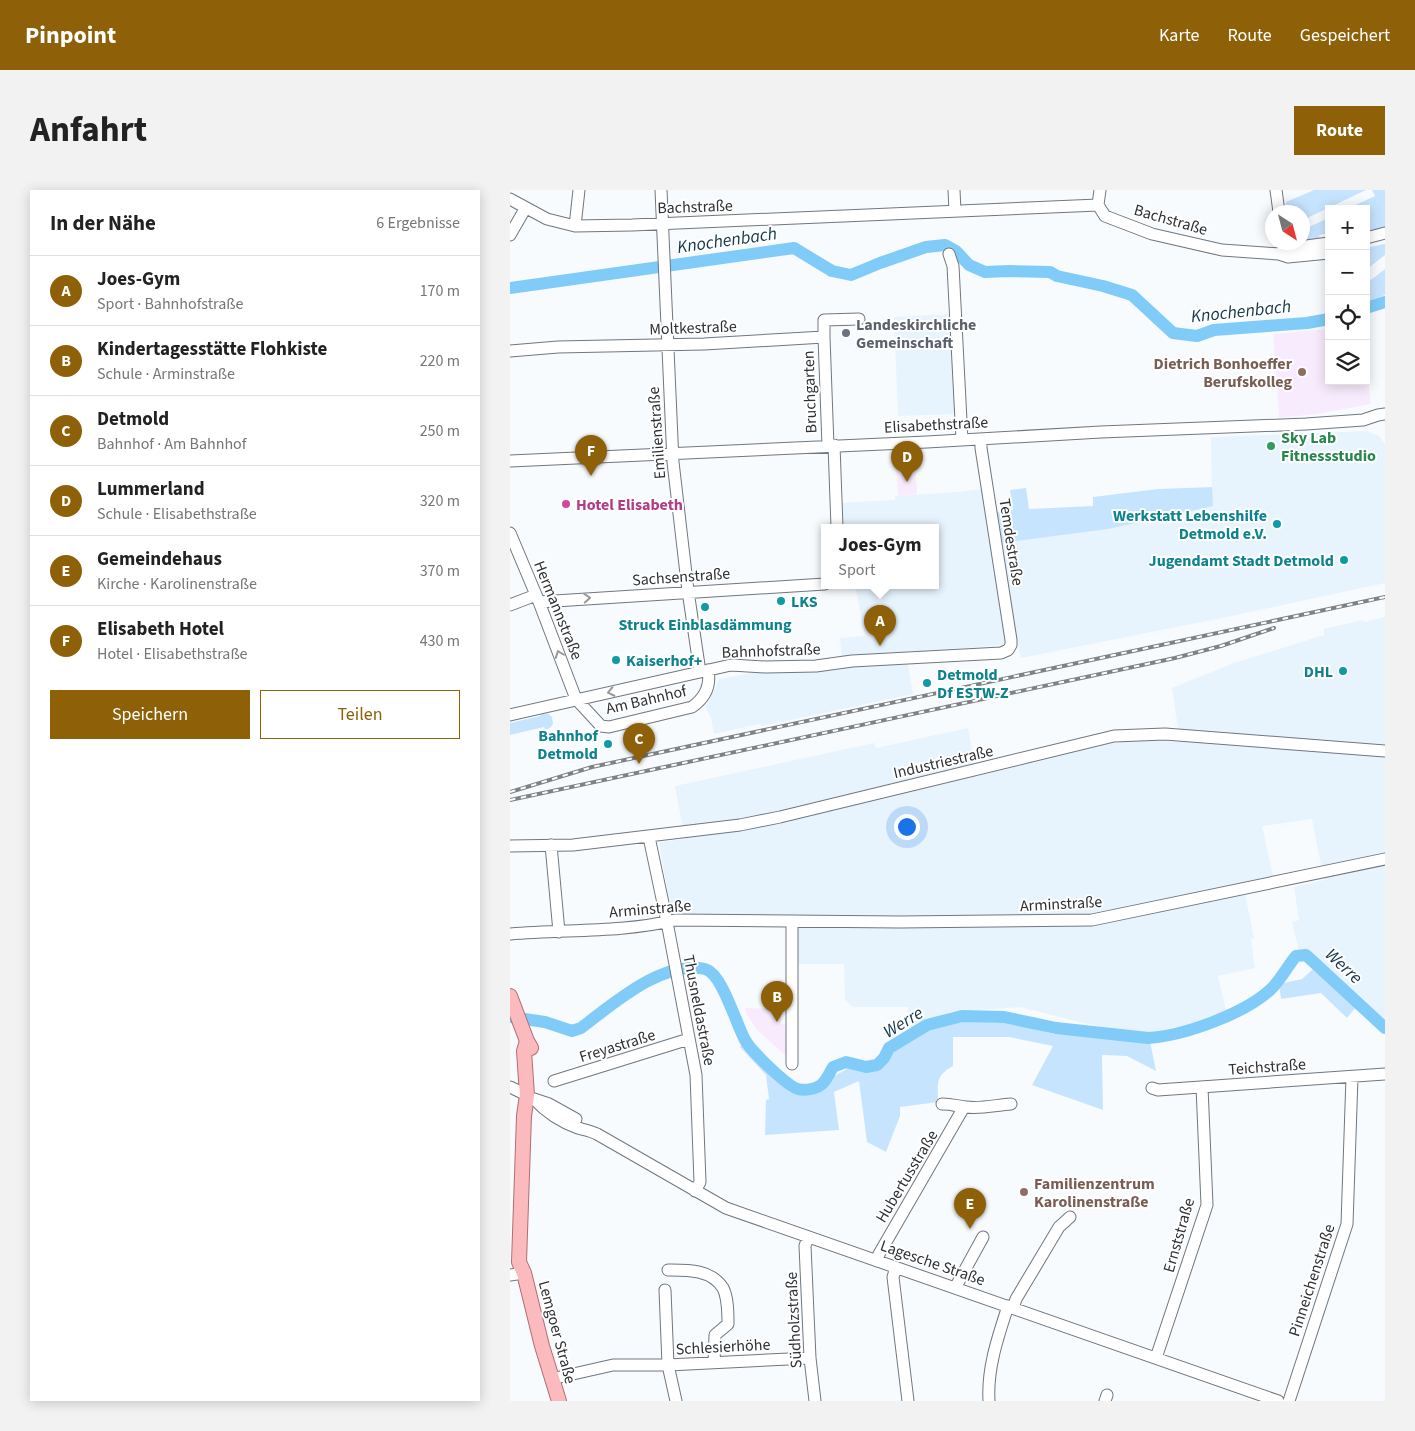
<!DOCTYPE html>
<html lang="de">
<meta charset="utf-8">
<style>
:root{--surface:#fff;--page:#f2f2f2;--text:#222;--muted:#767676;--line:#e0e0e0;--accent:#8e6109}
body{margin:0;font-family:"Source Sans 3",sans-serif;background:var(--page);color:var(--text)}
.controls{position:absolute;right:15px;top:15px;display:grid;overflow:hidden;border-radius:0px;box-shadow:0 2px 12px #0003}
.controls button{width:45px;height:45px;display:grid;place-items:center;padding:0;border:0;border-bottom:1px solid var(--line);background:var(--surface);color:var(--text);font:25px sans-serif}
.compass{position:absolute;left:755px;top:15px;width:45px;height:45px;border-radius:50%;background:var(--surface);box-shadow:0 2px 12px #0003;rotate:144deg}
.you{position:absolute;left:396px;top:636px;width:18px;height:18px;margin:-12px;border:4px solid #fff;border-radius:50%;background:#1a73e8;box-shadow:0 0 0 8px #1a73e833}
.badge{display:grid;place-items:center;width:32px;height:32px;border-radius:50%;background:var(--accent);color:#fff;font-size:16px;font-weight:700}
.pin{position:absolute;translate:-50% -41px;filter:drop-shadow(0 1px 2px #0008)}
.pin::after{content:'';position:absolute;top:26px;width:18px;height:15px;background:inherit;clip-path:polygon(0 0,100% 0,50% 100%)}
.popup{position:absolute;left:311px;top:334px;width:118px;height:65px;box-sizing:border-box;display:grid;place-content:center;border-radius:0px;background:var(--surface);filter:drop-shadow(0 1px 4px #0005);font-size:16px;white-space:nowrap;color:var(--muted)}
.popup b{font-size:19px;color:var(--text)}
.popup::after{content:'';position:absolute;left:50%;top:100%;margin-left:-10px;border:10px solid transparent;border-top-color:var(--surface)}
.list{margin:0;padding:0;list-style:none}
h2{display:flex;justify-content:space-between;align-items:center;height:65px;margin:0;padding:0 20px;font-size:21px}
h2 small{font-size:16px;font-weight:400;color:var(--muted)}
.list li{display:grid;grid-template-columns:32px 1fr auto;gap:15px;align-items:center;box-sizing:border-box;height:70px;padding:0 20px;border-top:1px solid var(--line)}
.list b{display:block;font-size:19px;white-space:nowrap}
.list p{margin:0;font-size:16px;white-space:nowrap;color:var(--muted)}
.list em{font-size:16px;font-style:normal;color:var(--muted)}
.actions{display:flex;gap:10px;padding:15px 20px}
.actions a{flex:1;padding:11px 0;border:1px solid var(--accent);border-radius:0px;text-align:center;font-size:18px;color:var(--accent)}
.actions .main{background:var(--accent);color:#fff}
.icon{flex:none;width:28px;height:28px;fill:none;stroke:currentColor;stroke-width:2;stroke-linecap:round;stroke-linejoin:round}
.map{position:relative;flex:none;width:875px;height:1211px;overflow:hidden;border-radius:0px}
header{display:flex;align-items:center;gap:30px;box-sizing:border-box;height:70px;padding:0 25px;background:var(--accent);color:#fff}
header strong{font-size:24px}
nav{display:flex;gap:28px;margin-inline-start:auto;font-size:18px}
.intro{display:flex;align-items:center;justify-content:space-between;box-sizing:border-box;height:120px;padding:0 30px}
h1{margin:0;font-size:35px}
.button{padding:12px 22px;border-radius:0px;background:var(--accent);color:#fff;font-size:18px;font-weight:700}
main{display:flex;gap:30px;padding:0 30px}
aside{flex:1;background:var(--surface);border-radius:0px;box-shadow:0 2px 12px #0003}
.map>svg:first-child{display:block}
.built{fill:#e7f3fd}
.education{fill:#f9ebfe}
.green{fill:#c7e4fe}
.lines{fill:none;stroke-linecap:round;stroke-linejoin:round}
.river{stroke:#80cbf8;stroke-width:12}
.minor-casing{stroke:#70777e;stroke-width:13}
.major-casing{stroke:#b26d72;stroke-width:16}
.minor{stroke:#fff;stroke-width:11}
.major{stroke:#fbbbbe;stroke-width:14}
.rail-casing{stroke:#7f8285;stroke-width:4}
.rail{stroke:#fff;stroke-width:2;stroke-dasharray:5.5;stroke-linecap:butt}
.oneway{stroke:#96989a}
.worship-dot{fill:#6b7280;stroke:#fff;stroke-width:2}
.education-dot{fill:#8d6e63;stroke:#fff;stroke-width:2}
.leisure-dot{fill:#2e9e5b;stroke:#fff;stroke-width:2}
.hotel-dot{fill:#d1479c;stroke:#fff;stroke-width:2}
.culture-dot{fill:#0f9aa8;stroke:#fff;stroke-width:2}
.labels{text-anchor:middle;stroke-width:4;stroke-linejoin:round;paint-order:stroke}
.street-label{font-size:16px;fill:#2e3134;stroke:#fff}
.worship-label{font-size:16px;font-weight:bold;fill:#5b616d;stroke:#fff;text-anchor:start}
.education-label{font-size:16px;font-weight:bold;fill:#785e54;stroke:#fff;text-anchor:end}
.leisure-label{font-size:16px;font-weight:bold;fill:#27864d;stroke:#fff;text-anchor:start}
.hotel-label{font-size:16px;font-weight:bold;fill:#b23c85;stroke:#fff;text-anchor:start}
.culture-label{font-size:16px;font-weight:bold;fill:#0d838f;stroke:#fff;text-anchor:end}
.water-label{font-size:18px;font-style:italic;fill:#16374a;stroke:#fff}
</style>
<header>
<strong>Pinpoint</strong>
<nav><a>Karte</a><a>Route</a><a>Gespeichert</a></nav>
</header>
<div class="intro"><h1>Anfahrt</h1><a class="button">Route</a></div>
<main>
<aside>
<h2>In der Nähe<small>6 Ergebnisse</small></h2>
<ul class="list">
<li><span class="badge">A</span><div><b>Joes-Gym</b><p>Sport · Bahnhofstraße</p></div><em>170 m</em></li>
<li><span class="badge">B</span><div><b>Kindertagesstätte Flohkiste</b><p>Schule · Arminstraße</p></div><em>220 m</em></li>
<li><span class="badge">C</span><div><b>Detmold</b><p>Bahnhof · Am Bahnhof</p></div><em>250 m</em></li>
<li><span class="badge">D</span><div><b>Lummerland</b><p>Schule · Elisabethstraße</p></div><em>320 m</em></li>
<li><span class="badge">E</span><div><b>Gemeindehaus</b><p>Kirche · Karolinenstraße</p></div><em>370 m</em></li>
<li><span class="badge">F</span><div><b>Elisabeth Hotel</b><p>Hotel · Elisabethstraße</p></div><em>430 m</em></li>
</ul>
<div class="actions"><a class="main">Speichern</a><a>Teilen</a></div>
</aside>
<div class="map">
<svg width="875" height="1211" viewBox="0 0 875 1211">
<rect width="100%" height="100%" fill="#f8fbfe"/>
<!-- built -->
<path class="built" d="M442,124L447,224L388,226L384,127Z
M857,241L869,246L875,255V393L717,427L511,468L508,454L396,462L403,504L252,536L249,534L204,544L201,528L195,516L201,508L209,489L248,482H305L333,479L330,448L355,446L345,395H425V337H331L330,313L385,310V306L449,302L472,299L490,353L702,316L701,247Z
M875,427V832L846,806L842,799L835,797L812,776L802,765L801,759L789,761L782,732L789,730L784,697L814,690L802,629L752,636L763,686L733,693L744,749H741L745,778L708,786L716,821L684,835L622,845L510,817L441,822L399,839L398,817H343L335,810L334,774H285L286,725H162L149,654L151,652L175,649L165,596L364,553L366,558L458,538L467,586L600,554L626,550L667,552L668,538L662,498L724,473L814,445V439L853,430L854,432Z"/>
<!-- education -->
<path class="education" d="M819,139V191H856V174L861,214L807,224L769,228L763,144Z
M405,265L407,304L388,306L385,266Z
M235,818L271,819V834L281,835V866L275,865L246,839L237,825Z"/>
<!-- green -->
<path class="green" d="M804,0H856L793,30L792,22H775L776,12Z
M862,0H875V37L856,43V19L839,18L865,6Z
M818,28L819,43L809,45L810,50L793,52V40Z
M875,54V65L856,80V58Z
M875,79V105L856,112V84L861,90Z
M702,297L703,316L598,339L490,353L486,322L503,320L500,300L516,298L519,319L583,316V307L648,299Z
M32,523L39,524L42,527L43,534L40,538L35,540L34,537L0,545V533L30,526Z
M803,779L820,793L833,807L846,817L837,828L811,803L771,809L769,794L792,789Z
M452,831L497,833L545,844L640,851L646,881L617,866L592,865L593,920L522,895L543,856L499,847H443V876C425,886 428,893 428,912L390,917V926L376,962L357,952L349,891L324,902L329,940L255,945L256,910L259,909L256,885L230,857L232,855L273,895L286,902L301,904L307,903L323,887L340,877L357,879L370,876L376,869L381,859L420,838Z"/>
<g class="lines">
<!-- river -->
<path class="river" d="M0,98L284,58L322,81L341,85L370,73L416,57L435,55L446,61L459,75L475,82L499,81L540,82L547,86L593,96L622,105L663,143L687,146L704,140L797,133L819,129
M856,118L875,112
M0,827L35,832L62,841L71,838C103,814 152,770 195,779C212,783 226,834 235,850C241,861 277,896 288,899C295,901 308,899 313,893C317,889 320,882 323,877L336,872L356,877L367,875L374,868L379,858L417,835L452,826L494,827L546,838L638,848C673,846 734,824 760,800C770,791 777,777 786,766L796,765L875,838"/>
<!-- minor casing -->
<g class="minor-casing">
<path id="minor" d="M151,0L163,272L178,401L190,482
M444,0L445,21
M766,0L769,22
M0,9L37,29L65,36L122,35L588,15L595,26L642,44L712,60L769,64L778,67L819,63
M588,15L590,0
M65,36L69,0
M0,45L15,19
M856,48L875,43
M439,64L443,76L452,250
M769,64L774,59L819,53
M314,147L318,256
M0,161L48,157L194,154L314,147V130L349,129
M324,255L327,337
M0,271L417,252L591,242L796,234L853,230L868,225L875,224
M0,343L29,412L66,509L91,536L99,537L182,517C195,508 201,496 198,480
M29,412L315,394
M0,415L26,405
M0,525L221,475L256,477L306,476L342,471L491,463L498,460L501,455V450L471,258V249
M139,647L157,732L186,885L190,992L185,1001
M41,655L49,742
M0,656L63,655L230,635L270,627L604,546L655,544L875,561
M0,744C55,739 111,743 165,730L390,732L582,730L875,669
M282,874V731
M44,891L179,849
M0,897L17,905
M642,898L648,900L875,884
M24,909C36,922 51,932 68,938C75,940 81,941 87,944L216,1018L768,1211
M24,909L39,914L66,929
M432,914C443,914 446,916 456,917C470,919 487,915 501,914
M298,1047L295,1056L300,1168L305,1211
M367,1071L369,1064L454,917
M386,1078L383,1087L398,1211
M158,1080C176,1080 201,1079 213,1098C218,1108 218,1123 218,1134L205,1145L204,1173
M0,1085L14,1083
M445,1098L473,1047
M155,1100L158,1175L166,1211
M503,1118L506,1109L549,1037L560,1027
M646,1168L697,1015L692,897
M41,1189L103,1175H158L300,1168
M479,1211C477,1178 488,1147 498,1116
M595,1211L597,1205
M779,1211L837,1034L842,887"/>
</g>
<!-- major casing -->
<g class="major-casing">
<path id="major" d="M0,806L17,851L21,858
M17,851L14,861L17,905L14,926L9,1072L14,1083L32,1156L49,1211"/>
</g>
<!-- minor -->
<use href="#minor" class="minor"/>
<!-- major -->
<use href="#major" class="major"/>
<!-- rail casing -->
<g class="rail-casing">
<path id="rail" d="M0,602L82,577L875,407
M0,610L665,468L711,456L764,438"/>
</g>
<!-- rail -->
<use href="#rail" class="rail"/>
</g>
<!-- one-way arrows -->
<defs><path id="oneway-chevron" d="M-2-3.5L2.5 0L-2 3.5" fill="none" stroke-width="1.6" stroke-linecap="round" stroke-linejoin="round" transform="scale(1.25)"/></defs>
<g class="oneway">
<use href="#oneway-chevron" transform="translate(77 408) rotate(-4)"/>
<use href="#oneway-chevron" transform="translate(49 464) rotate(-111)"/>
<use href="#oneway-chevron" transform="translate(101 502) rotate(168)"/>
</g>
<!-- markers -->
<circle class="worship-dot" cx="336" cy="143" r="5"/>
<g class="education-dot">
<circle cx="792" cy="182" r="5"/>
<circle cx="514" cy="1002" r="5"/>
</g>
<circle class="leisure-dot" cx="761" cy="256" r="5"/>
<circle class="hotel-dot" cx="56" cy="314" r="5"/>
<g class="culture-dot">
<circle cx="767" cy="334" r="5"/>
<circle cx="834" cy="370" r="5"/>
<circle cx="271" cy="411" r="5"/>
<circle cx="195" cy="417" r="5"/>
<circle cx="106" cy="470" r="5"/>
<circle cx="833" cy="481" r="5"/>
<circle cx="417" cy="493" r="5"/>
<circle cx="98" cy="554" r="5"/>
</g>
<g class="labels">
<!-- street labels -->
<g class="street-label">
<text transform="translate(185 16) rotate(-2)" y="6">Bachstraße</text>
<text transform="translate(661 29) rotate(16)" y="6">Bachstraße</text>
<text transform="translate(183 137) rotate(-2)" y="6">Moltkestraße</text>
<text transform="translate(299 202) rotate(-92)" y="6">Bruchgarten</text>
<text transform="translate(426 234) rotate(-3)" y="6">Elisabethstraße</text>
<text transform="translate(146 243) rotate(-94)" y="6">Emilienstraße</text>
<text transform="translate(502 352) rotate(81)" y="6">Temdestraße</text>
<text transform="translate(171 386) rotate(-4)" y="6">Sachsenstraße</text>
<text transform="translate(49 420) rotate(68)" y="6">Hermannstraße</text>
<text transform="translate(261 460) rotate(-2)" y="6">Bahnhofstraße</text>
<text transform="translate(136 509) rotate(-13)" y="6">Am Bahnhof</text>
<text transform="translate(433 571) rotate(-13)" y="6">Industriestraße</text>
<text transform="translate(551 713) rotate(-3)" y="6">Arminstraße</text>
<text transform="translate(140 718) rotate(-5)" y="6">Arminstraße</text>
<text transform="translate(190 820) rotate(79)" y="6">Thusneldastraße</text>
<text transform="translate(107 855) rotate(-17)" y="6">Freyastraße</text>
<text transform="translate(757 876) rotate(-4)" y="6">Teichstraße</text>
<text transform="translate(396 986) rotate(-59)" y="6">Hubertusstraße</text>
<text transform="translate(668 1045) rotate(-74)" y="6">Ernststraße</text>
<text transform="translate(423 1072) rotate(19)" y="6">Lagesche Straße</text>
<text transform="translate(801 1090) rotate(-72)" y="6">Pinneichenstraße</text>
<text transform="translate(283 1130) rotate(-93)" y="6">Südholzstraße</text>
<text transform="translate(48 1142) rotate(75)" y="6">Lemgoer Straße</text>
<text transform="translate(213 1156) rotate(-3)" y="6">Schlesierhöhe</text>
</g>
<!-- worship labels -->
<g class="worship-label">
<text x="346" y="140">Landeskirchliche<tspan x="346" dy="18">Gemeinschaft</tspan></text>
</g>
<!-- education labels -->
<g class="education-label">
<text x="782" y="179">Dietrich Bonhoeffer<tspan x="782" dy="18">Berufskolleg</tspan></text>
<text x="524" y="999" text-anchor="start">Familienzentrum<tspan x="524" dy="18">Karolinenstraße</tspan></text>
</g>
<!-- leisure labels -->
<g class="leisure-label">
<text x="771" y="253">Sky Lab<tspan x="771" dy="18">Fitnessstudio</tspan></text>
</g>
<!-- hotel labels -->
<g class="hotel-label">
<text x="66" y="320">Hotel Elisabeth</text>
</g>
<!-- culture labels -->
<g class="culture-label">
<text x="757" y="331">Werkstatt Lebenshilfe<tspan x="757" dy="18">Detmold e.V.</tspan></text>
<text x="824" y="376">Jugendamt Stadt Detmold</text>
<text x="281" y="417" text-anchor="start">LKS</text>
<text x="195" y="440" text-anchor="middle">Struck Einblasdämmung</text>
<text x="116" y="476" text-anchor="start">Kaiserhof+</text>
<text x="823" y="487">DHL</text>
<text x="427" y="490" text-anchor="start">Detmold<tspan x="427" dy="18">Df ESTW-Z</tspan></text>
<text x="88" y="551">Bahnhof<tspan x="88" dy="18">Detmold</tspan></text>
</g>
<!-- water labels -->
<g class="water-label">
<text transform="translate(217 50) rotate(-8)" y="6">Knochenbach</text>
<text transform="translate(731 121) rotate(-6)" y="6">Knochenbach</text>
<text transform="translate(834 776) rotate(43)" y="6">Werre</text>
<text transform="translate(393 832) rotate(-31)" y="6">Werre</text>
</g>
</g>
</svg>
<div class="controls">
<button>+</button>
<button>−</button>
<button><svg class="icon" aria-label="locate" viewBox="0 0 24 24"><circle cx="12" cy="12" r="6"/><path d="M12 2v4M12 18v4M2 12h4M18 12h4"/></svg></button>
<button><svg class="icon" aria-label="layers" viewBox="0 0 24 24"><path d="M12 4l9 5-9 5-9-5zM3 14l9 5 9-5"/></svg></button>
</div>
<svg class="compass" viewBox="-18 -18 36 36"><path d="M0-13l5 13h-10z" fill="#e53935"/><path d="M0 13l5-13h-10z" fill="#767676"/></svg>
<div class="you"></div>
<div class="pin badge" style="left:370px;top:456px">A</div>
<div class="popup"><b>Joes-Gym</b>Sport</div>
<div class="pin badge" style="left:267px;top:832px">B</div>
<div class="pin badge" style="left:129px;top:574px">C</div>
<div class="pin badge" style="left:397px;top:292px">D</div>
<div class="pin badge" style="left:460px;top:1039px">E</div>
<div class="pin badge" style="left:81px;top:286px">F</div>
</div>
</main>
